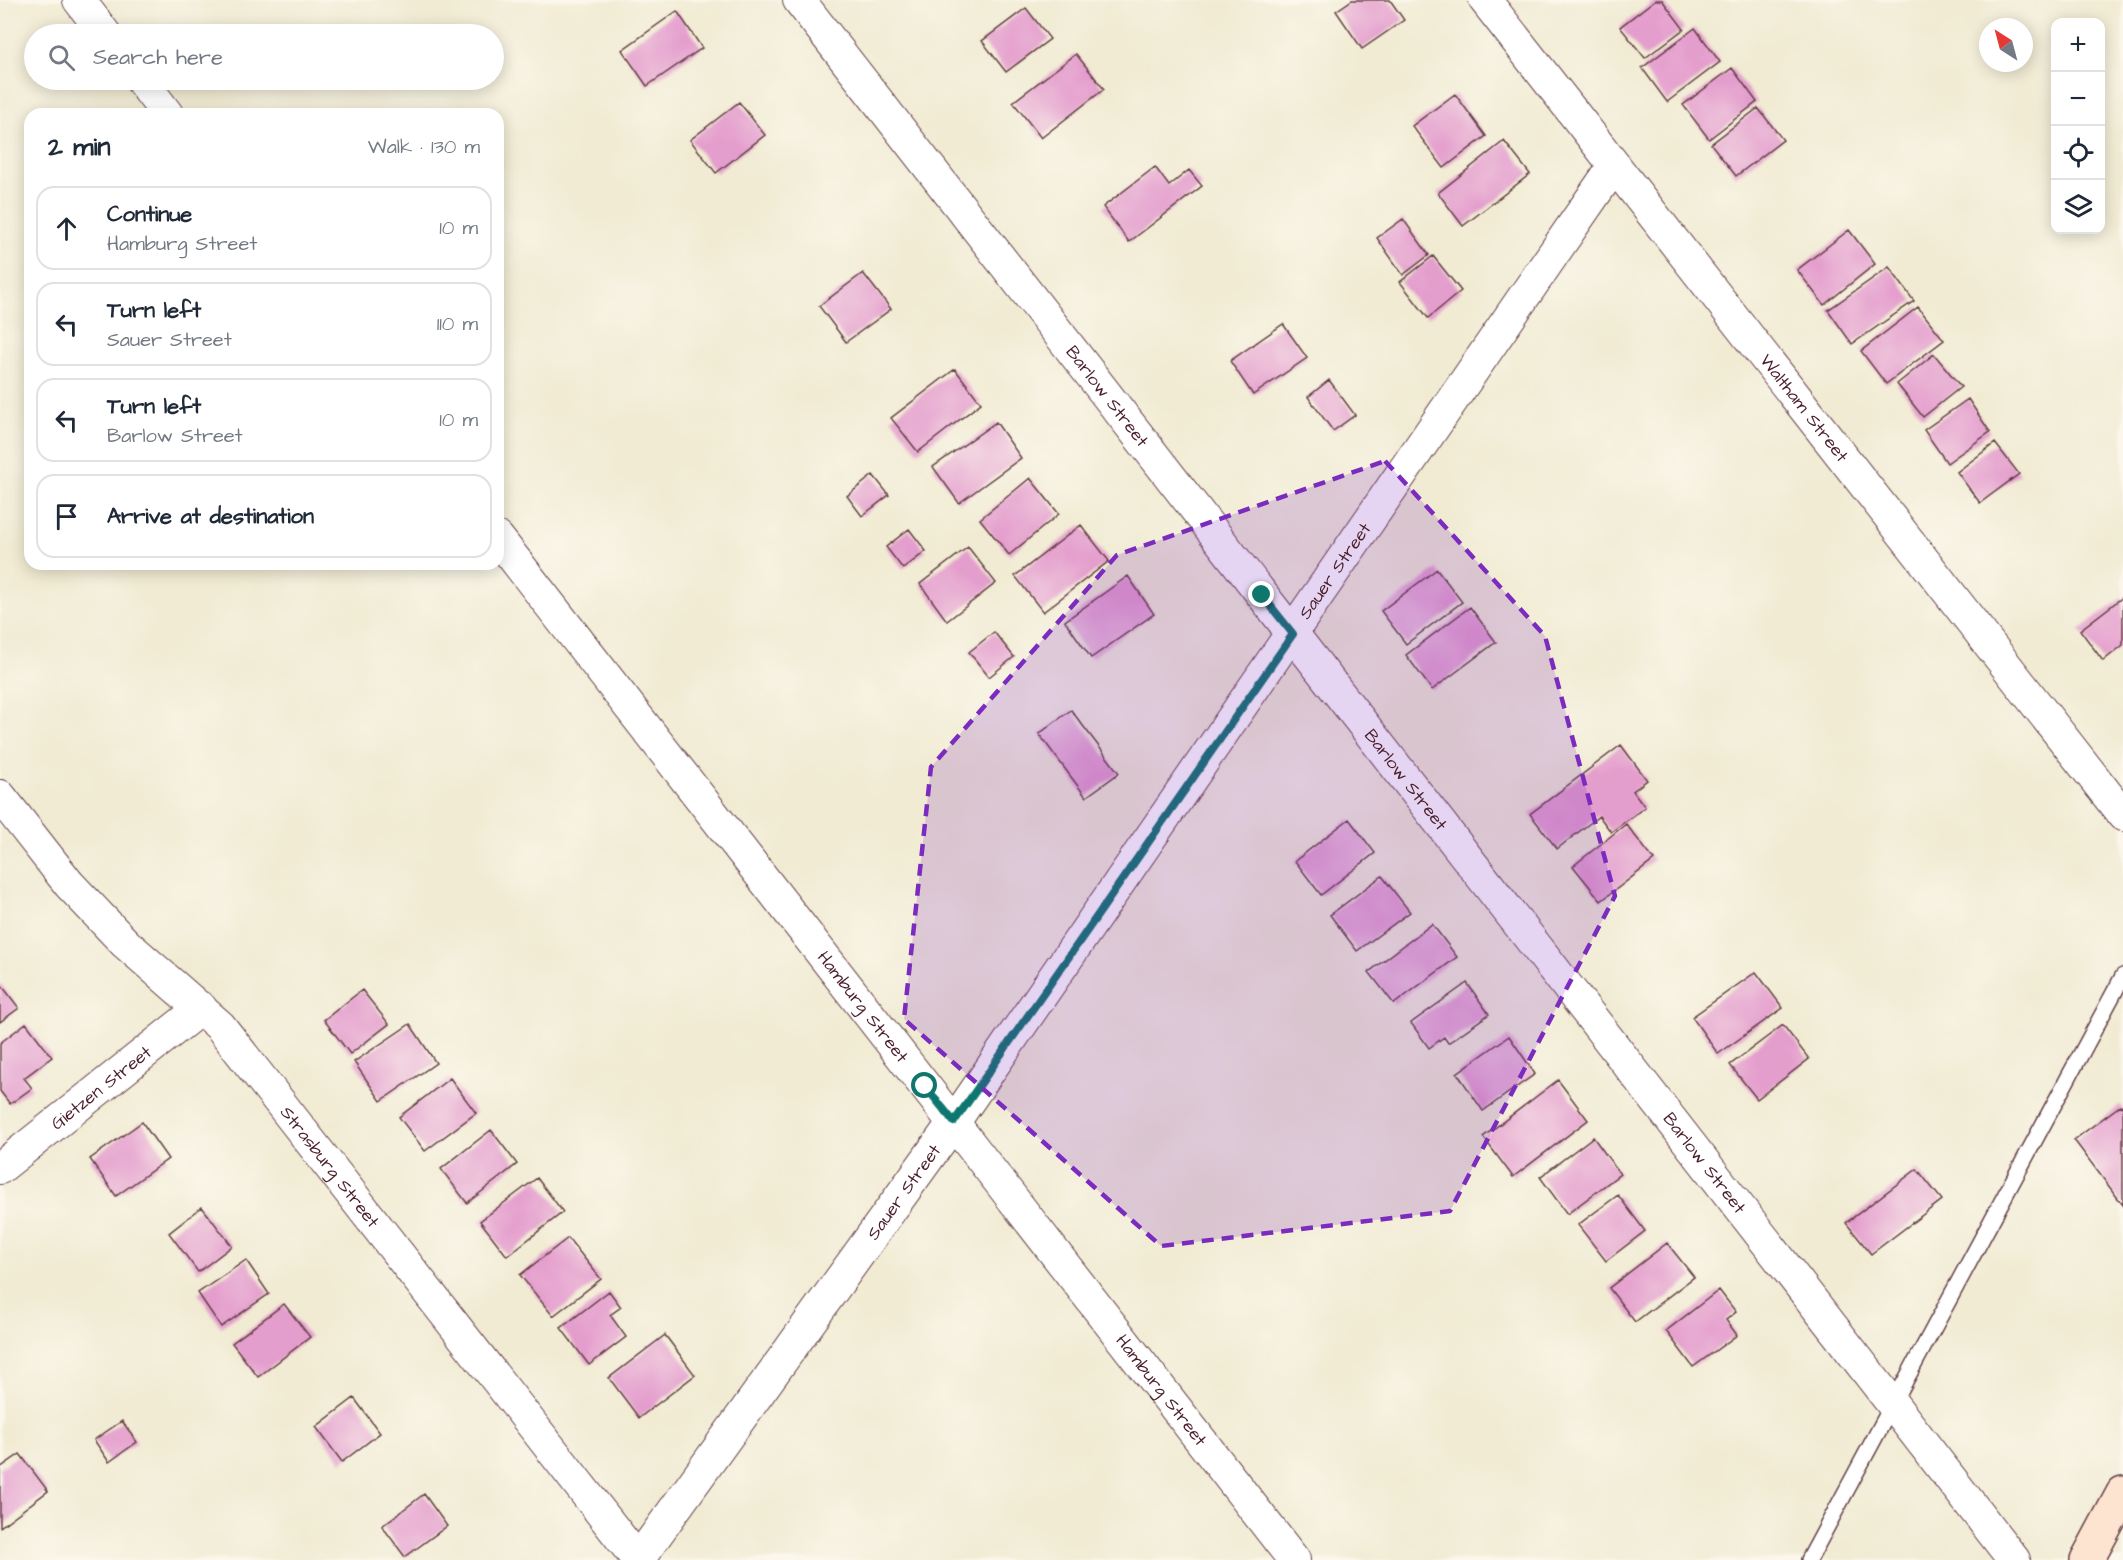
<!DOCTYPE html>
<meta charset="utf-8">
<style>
:root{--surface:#fff;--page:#f6f6f7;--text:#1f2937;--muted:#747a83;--line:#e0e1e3}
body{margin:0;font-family:"Architects Daughter",sans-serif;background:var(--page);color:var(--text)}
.controls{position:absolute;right:18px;top:18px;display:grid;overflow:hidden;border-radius:12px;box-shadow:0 3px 15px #0003}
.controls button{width:54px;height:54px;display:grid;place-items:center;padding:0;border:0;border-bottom:2px solid var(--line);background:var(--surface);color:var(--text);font:30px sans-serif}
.compass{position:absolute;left:1979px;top:18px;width:54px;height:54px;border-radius:50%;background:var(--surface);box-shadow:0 3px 15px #0003;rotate:324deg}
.stop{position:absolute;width:18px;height:18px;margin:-14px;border:4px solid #0f766e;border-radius:50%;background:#fff}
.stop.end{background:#0f766e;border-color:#fff;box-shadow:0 2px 6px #0008}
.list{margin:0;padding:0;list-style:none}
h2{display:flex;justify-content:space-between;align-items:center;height:78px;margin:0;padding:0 24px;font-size:26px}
h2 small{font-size:20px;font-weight:400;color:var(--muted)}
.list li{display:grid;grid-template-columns:39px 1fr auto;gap:18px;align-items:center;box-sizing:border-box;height:84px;margin:0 12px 12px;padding:0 12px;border:2px solid var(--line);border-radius:18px}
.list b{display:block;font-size:22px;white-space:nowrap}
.list p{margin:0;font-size:20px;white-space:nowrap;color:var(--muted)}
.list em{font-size:20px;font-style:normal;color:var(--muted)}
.icon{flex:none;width:33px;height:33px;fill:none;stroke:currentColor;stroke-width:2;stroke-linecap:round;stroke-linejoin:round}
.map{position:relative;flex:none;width:2123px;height:1560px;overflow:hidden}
.search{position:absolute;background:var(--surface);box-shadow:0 3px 15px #0003;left:24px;top:24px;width:480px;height:66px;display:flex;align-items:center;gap:15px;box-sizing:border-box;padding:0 21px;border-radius:33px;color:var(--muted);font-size:22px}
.panel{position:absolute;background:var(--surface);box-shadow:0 3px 15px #0003;left:24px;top:108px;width:480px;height:462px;border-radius:18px}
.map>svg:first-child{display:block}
.building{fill:#e49ecd}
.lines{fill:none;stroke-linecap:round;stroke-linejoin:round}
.lane-casing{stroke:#633e44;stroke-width:18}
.street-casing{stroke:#633e44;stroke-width:34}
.secondary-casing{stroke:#633e44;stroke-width:36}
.lane{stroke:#fff;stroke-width:15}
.street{stroke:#fff;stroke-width:32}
.secondary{stroke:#fde4d0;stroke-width:33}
.route{stroke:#0f766e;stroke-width:8}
.marked{fill:#7b2cbf;fill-opacity:0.2;stroke:#7b2cbf;stroke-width:4.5;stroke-dasharray:12 8;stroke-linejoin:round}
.labels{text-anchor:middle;stroke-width:5;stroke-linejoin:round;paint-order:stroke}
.street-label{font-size:18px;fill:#4a1f2b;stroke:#fbf7ec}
</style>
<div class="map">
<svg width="2123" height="1560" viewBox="0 0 2123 1560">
<rect width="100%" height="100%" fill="#fbf7ec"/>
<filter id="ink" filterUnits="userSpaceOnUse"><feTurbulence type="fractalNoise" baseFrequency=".0167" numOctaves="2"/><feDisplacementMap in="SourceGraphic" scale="12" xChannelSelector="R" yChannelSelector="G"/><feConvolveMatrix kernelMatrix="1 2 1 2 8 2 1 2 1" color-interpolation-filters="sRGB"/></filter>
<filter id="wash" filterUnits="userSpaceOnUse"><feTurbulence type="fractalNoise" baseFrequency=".008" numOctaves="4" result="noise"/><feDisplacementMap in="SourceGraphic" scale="24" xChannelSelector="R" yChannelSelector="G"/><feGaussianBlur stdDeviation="1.35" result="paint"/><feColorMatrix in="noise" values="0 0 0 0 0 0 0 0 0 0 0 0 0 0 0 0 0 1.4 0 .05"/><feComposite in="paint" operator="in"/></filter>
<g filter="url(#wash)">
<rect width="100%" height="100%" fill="#f1ebd3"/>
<g id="blocks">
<!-- building -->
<path class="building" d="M1352,0H1390L1404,20L1362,49L1336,11Z
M1655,0H1662L1684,29L1645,58L1620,27Z
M1026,8L1050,39L1006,72L982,41Z
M677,11L702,48L647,86L622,50Z
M1695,28L1720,62L1667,102L1642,68Z
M1076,54L1104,89L1041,138L1013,102Z
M1732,68L1757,102L1709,139L1683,105Z
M1455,94L1486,136L1444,168L1412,126Z
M739,102L765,135L716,173L690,140Z
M1758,108L1783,140L1736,176L1711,144Z
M1504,141L1530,174L1463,226L1438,193Z
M1155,167L1169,186L1189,170L1202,186L1129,242L1103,207Z
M1403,219L1429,255L1403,275L1377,238Z
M1849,230L1875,264L1824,305L1797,270Z
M1433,256L1461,291L1428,318L1400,282Z
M1889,267L1914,301L1852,344L1828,310Z
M863,273L891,309L846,342L819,306Z
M1918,307L1944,340L1886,384L1861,351Z
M1283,324L1307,358L1253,395L1230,361Z
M1934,354L1961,387L1923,417L1897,384Z
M955,369L981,403L918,452L891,418Z
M1329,380L1355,415L1333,431L1308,397Z
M1968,399L1990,432L1947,463L1924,430Z
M996,422L1021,458L959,503L933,467Z
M1995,443L2019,474L1980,503L1957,472Z
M873,475L889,495L862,516L847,496Z
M1030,478L1059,514L1009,555L980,519Z
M1081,525L1109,561L1043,612L1015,576Z
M909,529L926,551L903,569L886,547Z
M968,547L996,583L947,621L920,584Z
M1437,569L1462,602L1406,644L1381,611Z
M1128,576L1154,614L1091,658L1065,621Z
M2123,597V645L2103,661L2080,630Z
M1470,607L1496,642L1432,690L1406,655Z
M994,632L1014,657L989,677L969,652Z
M1071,710L1119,773L1086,797L1039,734Z
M1621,745L1647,780L1633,791L1645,807L1611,832L1599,816L1557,849L1530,814Z
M1349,819L1375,853L1321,895L1295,861Z
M1626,824L1654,860L1601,901L1573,866Z
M1382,876L1410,912L1357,951L1330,915Z
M1432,924L1457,957L1394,1004L1369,972Z
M1756,972L1783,1008L1718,1054L1692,1017Z
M0,983L19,1008L0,1022Z
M1467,983L1489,1014L1448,1043L1444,1037L1429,1048L1411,1023Z
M362,990L389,1024L350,1054L324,1020Z
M26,1023L52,1057L24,1078L32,1088L10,1104L0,1091V1043Z
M410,1024L436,1063L381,1101L354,1062Z
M1783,1025L1809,1059L1757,1099L1730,1065Z
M1509,1036L1535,1074L1483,1111L1457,1073Z
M450,1078L476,1113L425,1151L399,1117Z
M1558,1080L1588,1120L1513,1177L1483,1137Z
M2121,1105L2123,1108V1205L2074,1140Z
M142,1122L168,1159L116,1196L90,1159Z
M491,1130L517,1164L467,1203L441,1169Z
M1593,1137L1620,1174L1567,1214L1540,1177Z
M1917,1169L1942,1200L1871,1254L1846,1223Z
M537,1178L563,1212L507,1256L480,1221Z
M1618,1195L1645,1231L1606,1261L1578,1225Z
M202,1207L232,1246L198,1272L169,1233Z
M568,1238L601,1279L553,1316L520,1275Z
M1667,1243L1694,1277L1635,1322L1609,1288Z
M246,1260L269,1294L221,1327L198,1293Z
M1719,1290L1736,1312L1726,1320L1737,1335L1693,1367L1666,1331Z
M609,1291L621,1307L610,1315L626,1337L589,1365L561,1328Z
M284,1304L310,1337L258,1377L232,1343Z
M665,1335L695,1375L639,1418L609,1378Z
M354,1398L380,1433L342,1462L316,1427Z
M122,1421L137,1442L109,1462L94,1440Z
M20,1454L48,1491L0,1527V1468Z
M424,1494L447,1526L405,1557L382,1526Z"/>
</g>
</g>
<g filter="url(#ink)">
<use href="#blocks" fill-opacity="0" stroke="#633e44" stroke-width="1.5"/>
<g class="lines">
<!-- lane casing -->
<g class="lane-casing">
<path id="lane" d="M1809,1560L2123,976"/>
</g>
<!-- street casing -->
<g class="street-casing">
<g id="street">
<path d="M79,0L105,34"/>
<path id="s1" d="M799,0L2014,1560"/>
<path id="s2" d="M1485,0L2123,815"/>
<path d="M141,80L167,114"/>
<path id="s3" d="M498,538L1294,1560"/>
<path id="s4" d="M0,796L69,884L125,943L220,1026L638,1560"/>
<path id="s5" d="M0,1168L201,1008"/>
<path id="s6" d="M638,1560L954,1122L1614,166"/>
</g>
</g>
<!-- secondary casing -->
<g class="secondary-casing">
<path id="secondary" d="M2087,1560L2123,1493"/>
</g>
<!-- lane -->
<use href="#lane" class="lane"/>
<!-- street -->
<use href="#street" class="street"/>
<!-- secondary -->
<use href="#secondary" class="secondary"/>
</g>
</g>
<g class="lines" filter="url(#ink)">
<!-- route -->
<path class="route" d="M925,1086L954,1122L1293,634L1262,595"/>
</g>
<!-- marked area -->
<path class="marked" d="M1385,461L1545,636L1615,896L1450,1211L1161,1246L904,1019L931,767L1117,555Z"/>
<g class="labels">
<!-- street labels -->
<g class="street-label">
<text dy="6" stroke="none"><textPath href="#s1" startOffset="502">Barlow Street</textPath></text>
<text dy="6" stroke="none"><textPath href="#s2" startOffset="518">Waltham Street</textPath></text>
<text dy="6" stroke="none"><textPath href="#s6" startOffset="1210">Sauer Street</textPath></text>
<text dy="6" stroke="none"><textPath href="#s1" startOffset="988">Barlow Street</textPath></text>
<text dy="6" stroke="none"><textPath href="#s3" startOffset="594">Hamburg Street</textPath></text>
<text dy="6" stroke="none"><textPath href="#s5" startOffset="129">Gietzen Street</textPath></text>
<text dy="6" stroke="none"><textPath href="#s1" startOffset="1474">Barlow Street</textPath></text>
<text dy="6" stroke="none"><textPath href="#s4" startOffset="498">Strasburg Street</textPath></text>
<text dy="6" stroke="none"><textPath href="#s6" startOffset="454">Sauer Street</textPath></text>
<text dy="6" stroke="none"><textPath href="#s3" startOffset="1080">Hamburg Street</textPath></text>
</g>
</g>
</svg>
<div class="controls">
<button>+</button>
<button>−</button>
<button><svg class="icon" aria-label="locate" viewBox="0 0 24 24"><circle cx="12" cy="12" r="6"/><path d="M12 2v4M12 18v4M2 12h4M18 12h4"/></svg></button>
<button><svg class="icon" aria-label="layers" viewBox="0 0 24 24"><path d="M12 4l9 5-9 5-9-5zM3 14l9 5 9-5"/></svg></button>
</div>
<svg class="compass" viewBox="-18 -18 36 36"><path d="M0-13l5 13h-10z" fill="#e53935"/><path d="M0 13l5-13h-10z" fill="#747a83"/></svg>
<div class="stop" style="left:925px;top:1086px"></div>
<div class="stop end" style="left:1262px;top:595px"></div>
<div class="search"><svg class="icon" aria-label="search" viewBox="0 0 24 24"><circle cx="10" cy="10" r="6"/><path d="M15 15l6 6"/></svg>Search here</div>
<section class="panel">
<h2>2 min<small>Walk · 130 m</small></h2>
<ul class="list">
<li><svg class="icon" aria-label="ahead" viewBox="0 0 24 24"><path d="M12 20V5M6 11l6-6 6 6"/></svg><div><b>Continue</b><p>Hamburg Street</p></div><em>10 m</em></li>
<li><svg class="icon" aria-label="left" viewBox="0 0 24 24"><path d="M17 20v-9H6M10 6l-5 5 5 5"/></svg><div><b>Turn left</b><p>Sauer Street</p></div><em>110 m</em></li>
<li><svg class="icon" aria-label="left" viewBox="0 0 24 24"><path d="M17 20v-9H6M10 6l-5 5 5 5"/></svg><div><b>Turn left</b><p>Barlow Street</p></div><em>10 m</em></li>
<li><svg class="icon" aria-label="arrive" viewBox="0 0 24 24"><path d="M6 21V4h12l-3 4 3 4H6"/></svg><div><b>Arrive at destination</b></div></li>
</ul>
</section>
</div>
